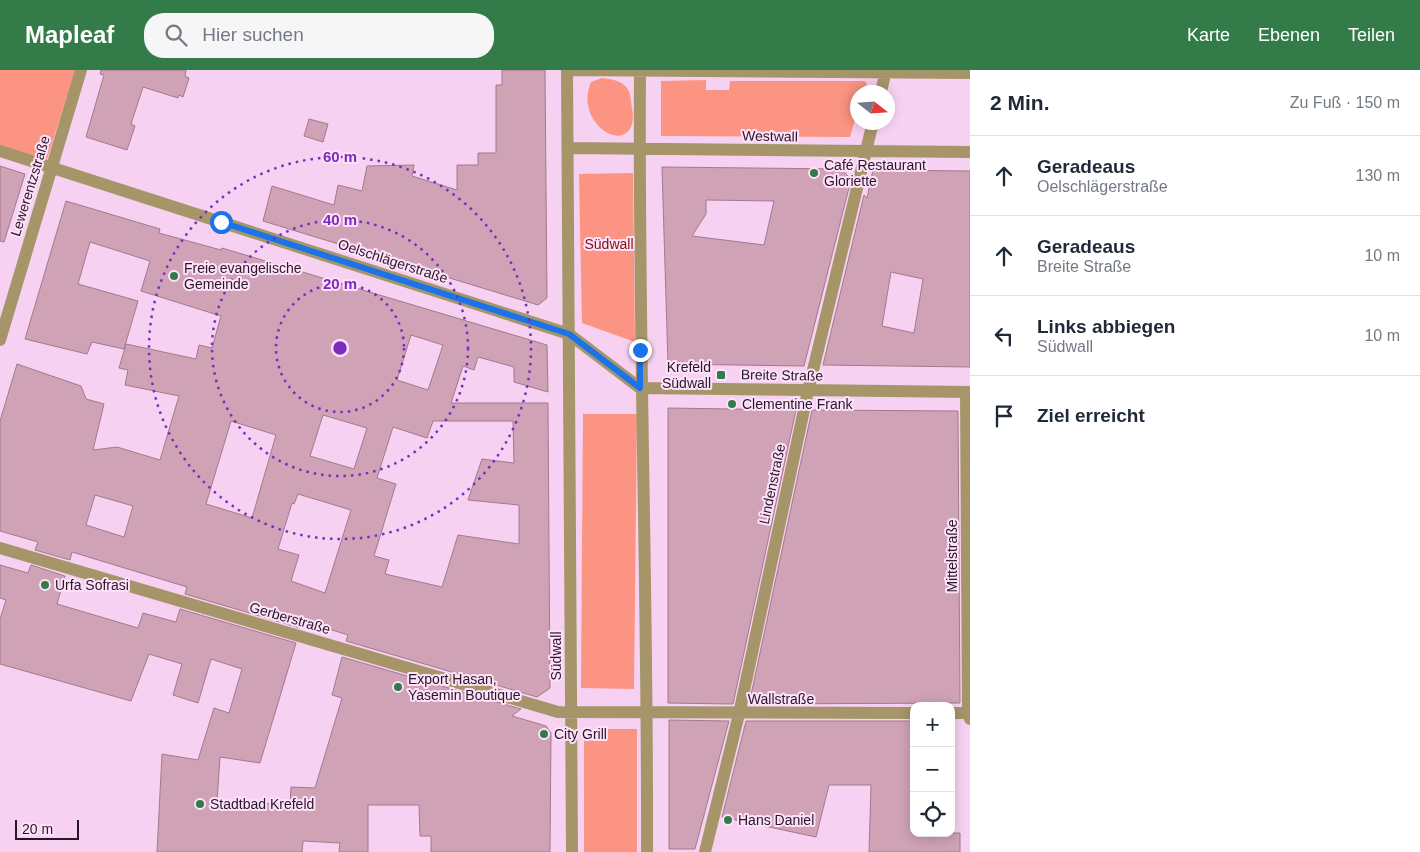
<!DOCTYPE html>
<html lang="de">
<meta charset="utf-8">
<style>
:root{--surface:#fff;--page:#f6f6f7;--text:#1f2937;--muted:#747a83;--line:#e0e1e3;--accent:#337b48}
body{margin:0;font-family:Helvetica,sans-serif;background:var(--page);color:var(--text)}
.controls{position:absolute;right:15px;bottom:15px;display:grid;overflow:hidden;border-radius:10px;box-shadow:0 2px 12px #0003}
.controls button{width:45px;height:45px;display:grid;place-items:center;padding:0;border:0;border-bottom:1px solid var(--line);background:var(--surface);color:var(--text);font:25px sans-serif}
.compass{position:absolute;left:850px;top:15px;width:45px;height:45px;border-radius:50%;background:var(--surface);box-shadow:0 2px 12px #0003;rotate:107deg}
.scale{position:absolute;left:15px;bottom:12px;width:64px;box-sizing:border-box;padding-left:5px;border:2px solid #261925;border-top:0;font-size:14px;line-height:18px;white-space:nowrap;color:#261925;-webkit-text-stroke:4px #ffe1fb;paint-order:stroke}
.stop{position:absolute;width:15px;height:15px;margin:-11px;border:4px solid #1a73e8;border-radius:50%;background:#fff}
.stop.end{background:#1a73e8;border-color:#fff;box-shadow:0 1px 5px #0008}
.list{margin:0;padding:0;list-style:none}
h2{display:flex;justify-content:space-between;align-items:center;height:65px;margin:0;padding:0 20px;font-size:21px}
h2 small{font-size:16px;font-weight:400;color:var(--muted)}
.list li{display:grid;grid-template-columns:32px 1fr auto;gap:15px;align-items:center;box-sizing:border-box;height:80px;padding:0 20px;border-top:1px solid var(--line)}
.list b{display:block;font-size:19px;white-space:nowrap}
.list p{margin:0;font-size:16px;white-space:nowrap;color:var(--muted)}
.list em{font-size:16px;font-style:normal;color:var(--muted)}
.icon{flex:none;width:28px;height:28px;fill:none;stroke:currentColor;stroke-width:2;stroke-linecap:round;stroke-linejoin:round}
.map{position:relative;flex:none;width:970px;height:782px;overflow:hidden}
header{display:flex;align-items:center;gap:30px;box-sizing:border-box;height:70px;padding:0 25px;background:var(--accent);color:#fff}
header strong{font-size:24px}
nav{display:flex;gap:28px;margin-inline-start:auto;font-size:18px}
.search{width:350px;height:45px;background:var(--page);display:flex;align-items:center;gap:12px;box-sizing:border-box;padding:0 18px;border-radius:20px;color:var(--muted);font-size:19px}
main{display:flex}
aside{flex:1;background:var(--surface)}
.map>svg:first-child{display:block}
.green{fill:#fb9482}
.building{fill:#cfa2b5;stroke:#a4798c;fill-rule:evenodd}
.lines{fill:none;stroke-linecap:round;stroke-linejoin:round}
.minor{stroke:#a59569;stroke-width:12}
.route{stroke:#1a73e8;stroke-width:6}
.ring{fill:none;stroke:#7b2cbf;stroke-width:2.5;stroke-dasharray:2.5 5}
.poi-dot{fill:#337b48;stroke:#ffe1fb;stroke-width:2}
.labels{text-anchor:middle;stroke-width:4;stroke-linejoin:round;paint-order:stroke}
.street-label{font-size:14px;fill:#261925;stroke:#ffe1fb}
.poi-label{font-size:14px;fill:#261925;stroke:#ffe1fb;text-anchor:start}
.park-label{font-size:14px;fill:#7a1409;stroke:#ffe1fb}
.centre{fill:#7b2cbf;stroke:#ffe1fb;stroke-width:2.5}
.ring-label{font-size:15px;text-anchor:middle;font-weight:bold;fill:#7b2cbf;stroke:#ffe1fb;stroke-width:4;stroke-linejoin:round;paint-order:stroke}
</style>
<header>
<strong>Mapleaf</strong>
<div class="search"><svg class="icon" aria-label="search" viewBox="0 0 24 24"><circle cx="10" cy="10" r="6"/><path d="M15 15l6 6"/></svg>Hier suchen</div>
<nav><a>Karte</a><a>Ebenen</a><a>Teilen</a></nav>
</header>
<main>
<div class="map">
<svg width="970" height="782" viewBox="0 0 970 782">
<rect width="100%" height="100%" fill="#f6d1f1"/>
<!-- green -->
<path class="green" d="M0,0H75L46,93L0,78Z
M602,8C618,10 630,13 631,31C632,39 634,47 632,54C623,84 574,51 591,12Z
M706,10V20H729L730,11H864L867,13L864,22H858L857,43L850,67L661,66V11Z
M633,103L635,272L582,253L579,104Z
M583,344H637L634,619L581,618Z
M584,659H637V782H584Z"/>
<!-- building -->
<path class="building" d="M101,0H186L185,6L189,8L183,27L179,25L178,28L143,17L131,54L135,56L127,80L86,67L104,5L100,4Z
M502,0H545L547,228L538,235L263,151L272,116L334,135L338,115L362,121L367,96L414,95L412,106L457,120V95H478V83H496V15H502Z
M309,49L328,54L323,72L304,66Z
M0,96L25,104L4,172L0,171Z
M662,97L842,99L851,110L804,296L668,294ZM706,130L774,131L764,175L692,166L706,144Z
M873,100L970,101V297L823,295L864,125L867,128ZM891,202L923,209L914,263L882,256Z
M66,131L160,159L159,163L221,180L222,178L547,275L548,322L514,312V297L478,287L474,300L463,296L451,333H548L550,618L537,627L346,571L348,565L329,559L302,552L300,558L185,524L187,517L72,482L70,490L35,480L38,472L0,461V351L17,294L81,316L86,329L104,334L93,380L117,377L160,390L179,326L125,315L128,300L119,298L126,274L196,289L199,275L212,278L221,246L141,221L150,191L90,172L78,214L138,231L124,279L92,272L87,284L25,269ZM411,265L443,275L428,320L397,310ZM323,345L367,358L354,399L310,386ZM231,351L276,365L252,448L206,434ZM433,351H513L514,393L482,389L468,430L519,435V474L458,465L442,517L385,504L389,490L374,486L396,414L377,408L393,357L427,368ZM298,424L351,440L325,523L291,511L299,485L278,479L292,433L294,434ZM95,425L133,436L124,467L86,455Z
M668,338L796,340L733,634L668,633Z
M812,340L958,341L960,633L749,634Z
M0,495L28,503L31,495L65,506L57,534L138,558L143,543L176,552L180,539L296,573L260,693L220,687L217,732L290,734L291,717L315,718L342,628L332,625L342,587L521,639L512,646L546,656L551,663L550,782H431V766H420L419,735H368V782H339L340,773L303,771L302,782H157L162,684L198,690L214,638L229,643L242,599L211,589L198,633L173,625L182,594L149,584L131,631L0,594V549L6,530L0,528Z
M669,650L729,651L695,779H669Z
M746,651H914V763H960V782H869L871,715H829L816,767L722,747Z"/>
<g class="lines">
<!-- minor -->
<path class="minor" d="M567,0L572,782
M567,0L970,3
M640,1C638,261 648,522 647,782
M881,22L886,0
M569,78L970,82
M0,81L569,264L640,318L970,322
M0,270L81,0
M966,322L968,643L970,649
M0,478L558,642L914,643
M951,643H970
M705,782L739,644L808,321L873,52"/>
</g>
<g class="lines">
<!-- route -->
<path class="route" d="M221,152L569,264L640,318V280"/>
</g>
<!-- distance rings -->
<g class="ring">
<circle cx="340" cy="278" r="64"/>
<circle cx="340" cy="278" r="128"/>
<circle cx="340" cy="278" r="191"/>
</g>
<!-- markers -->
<g class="poi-dot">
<circle cx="814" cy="103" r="5"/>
<circle cx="174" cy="206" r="5"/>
<rect x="716" y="300" width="10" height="10" rx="2.5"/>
<circle cx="732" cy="334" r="5"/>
<circle cx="45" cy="515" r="5"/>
<circle cx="398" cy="617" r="5"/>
<circle cx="544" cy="664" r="5"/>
<circle cx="200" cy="734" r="5"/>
<circle cx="728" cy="750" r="5"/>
</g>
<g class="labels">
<!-- street labels -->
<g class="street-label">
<text transform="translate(770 66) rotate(1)" y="5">Westwall</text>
<text transform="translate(30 116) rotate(-73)" y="5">Lewerentzstraße</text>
<text transform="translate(393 191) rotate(18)" y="5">Oelschlägerstraße</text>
<text transform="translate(782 305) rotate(1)" y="5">Breite Straße</text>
<text transform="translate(772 414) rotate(-78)" y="5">Lindenstraße</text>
<text transform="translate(952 486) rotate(-90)" y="5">Mittelstraße</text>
<text transform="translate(290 548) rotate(16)" y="5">Gerberstraße</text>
<text transform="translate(556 586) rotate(-90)" y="5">Südwall</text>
<text x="781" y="634">Wallstraße</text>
</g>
<!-- poi labels -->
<g class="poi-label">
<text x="824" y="100">Café Restaurant<tspan x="824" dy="16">Gloriette</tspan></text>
<text x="184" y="203">Freie evangelische<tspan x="184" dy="16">Gemeinde</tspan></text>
<text x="711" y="302" text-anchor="end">Krefeld<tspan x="711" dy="16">Südwall</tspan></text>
<text x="742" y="339">Clementine Frank</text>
<text x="55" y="520">Urfa Sofrasi</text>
<text x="408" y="614">Export Hasan,<tspan x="408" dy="16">Yasemin Boutique</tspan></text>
<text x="554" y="669">City Grill</text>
<text x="210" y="739">Stadtbad Krefeld</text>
<text x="738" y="755">Hans Daniel</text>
</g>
<!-- park labels -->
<g class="park-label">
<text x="609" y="179">Südwall</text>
</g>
</g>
<circle cx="340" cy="278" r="8" class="centre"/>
<g class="ring-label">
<text x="340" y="92">60 m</text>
<text x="340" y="155">40 m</text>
<text x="340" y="219">20 m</text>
</g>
</svg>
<div class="controls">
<button>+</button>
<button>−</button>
<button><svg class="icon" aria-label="locate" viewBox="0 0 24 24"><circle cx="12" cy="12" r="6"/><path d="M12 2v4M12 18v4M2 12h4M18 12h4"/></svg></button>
</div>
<svg class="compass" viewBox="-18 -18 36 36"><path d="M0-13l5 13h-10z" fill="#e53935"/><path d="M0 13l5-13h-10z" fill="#747a83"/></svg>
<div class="scale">20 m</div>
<div class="stop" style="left:221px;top:152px"></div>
<div class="stop end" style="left:640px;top:280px"></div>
</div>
<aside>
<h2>2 Min.<small>Zu Fuß · 150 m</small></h2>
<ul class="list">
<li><svg class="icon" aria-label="ahead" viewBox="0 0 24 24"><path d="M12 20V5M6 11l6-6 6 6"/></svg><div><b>Geradeaus</b><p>Oelschlägerstraße</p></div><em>130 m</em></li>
<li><svg class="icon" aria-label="ahead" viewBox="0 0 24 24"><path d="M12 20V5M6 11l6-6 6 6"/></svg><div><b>Geradeaus</b><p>Breite Straße</p></div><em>10 m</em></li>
<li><svg class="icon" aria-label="left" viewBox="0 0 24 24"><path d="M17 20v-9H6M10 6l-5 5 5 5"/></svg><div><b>Links abbiegen</b><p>Südwall</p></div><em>10 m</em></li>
<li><svg class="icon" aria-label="arrive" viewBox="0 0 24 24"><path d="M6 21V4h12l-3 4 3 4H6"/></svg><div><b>Ziel erreicht</b></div></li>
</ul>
</aside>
</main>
